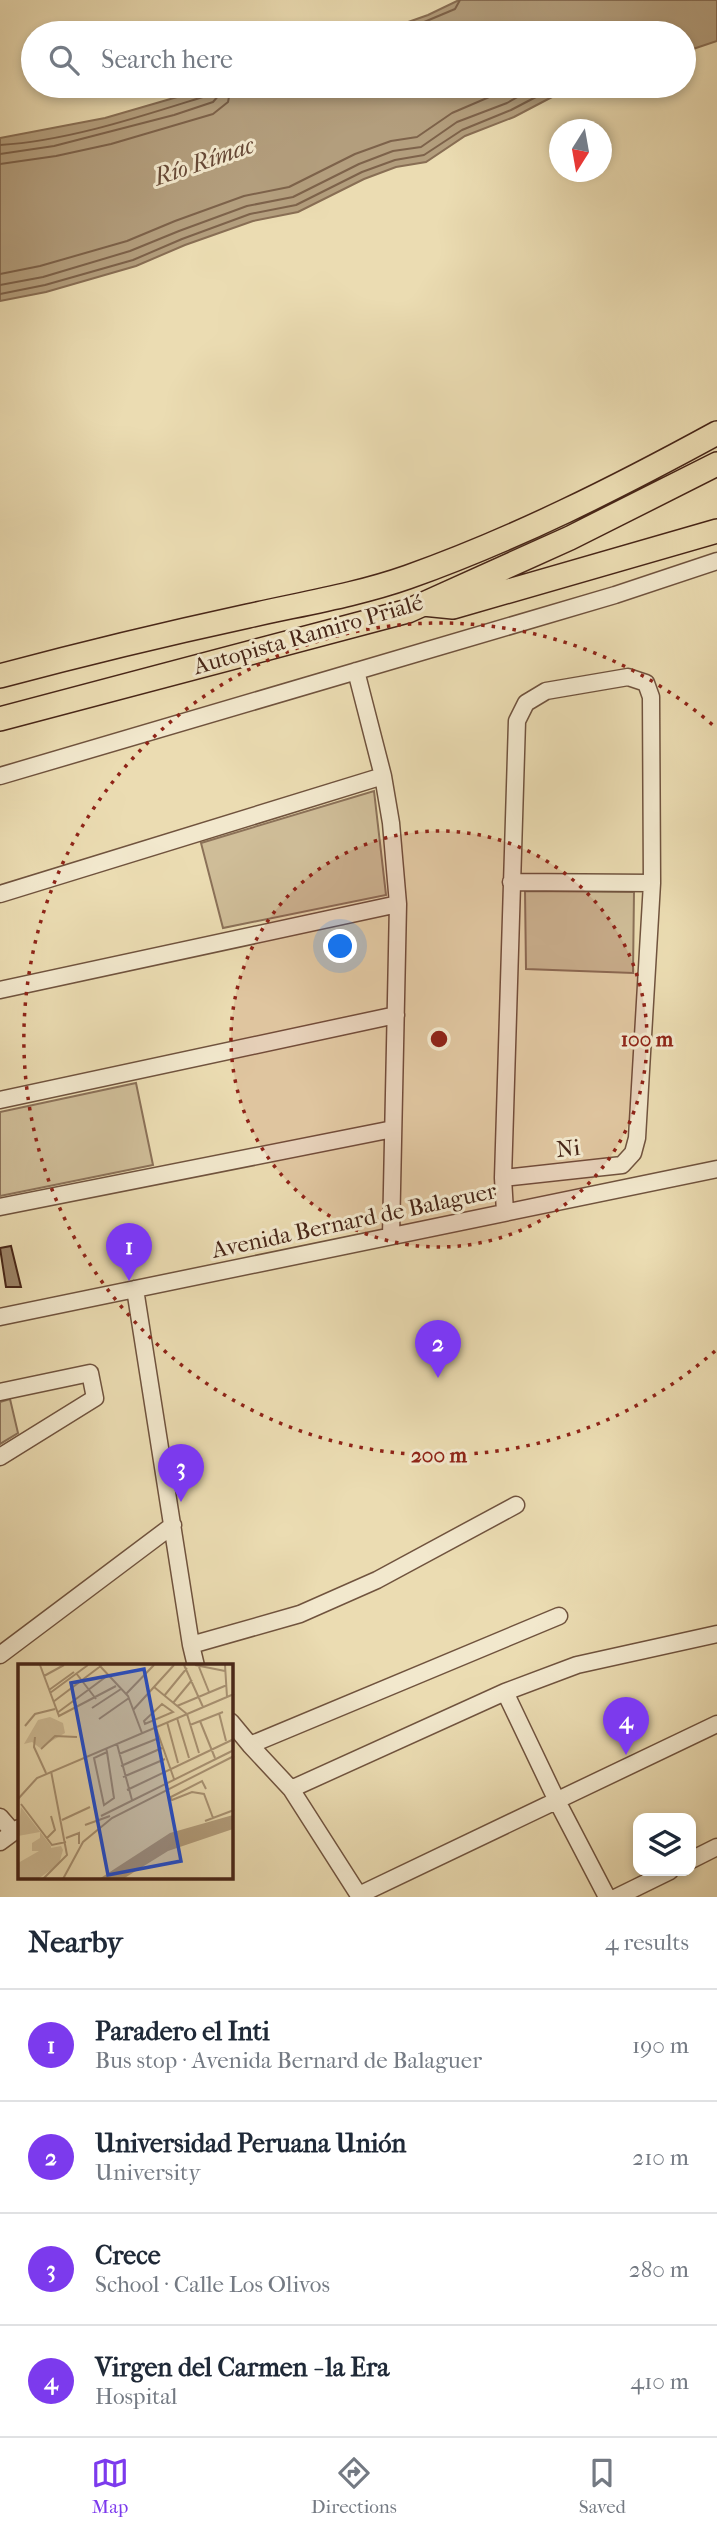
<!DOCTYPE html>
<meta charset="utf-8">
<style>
:root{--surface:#fff;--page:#f2f2f3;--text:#1f2937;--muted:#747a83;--line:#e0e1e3;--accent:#7c3aed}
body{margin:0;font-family:"IM FELL French Canon",serif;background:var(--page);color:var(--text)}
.controls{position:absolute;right:21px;bottom:21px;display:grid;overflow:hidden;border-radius:14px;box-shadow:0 4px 10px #0003}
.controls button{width:63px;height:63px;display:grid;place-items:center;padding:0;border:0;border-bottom:2px solid var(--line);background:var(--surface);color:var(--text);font:35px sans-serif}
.compass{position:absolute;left:549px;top:119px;width:63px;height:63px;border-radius:50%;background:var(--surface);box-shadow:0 4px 10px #0003;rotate:191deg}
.you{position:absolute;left:341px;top:947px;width:24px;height:24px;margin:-18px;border:5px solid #fff;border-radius:50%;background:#1a73e8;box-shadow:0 0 0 10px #1a73e833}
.badge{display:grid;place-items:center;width:46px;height:46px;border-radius:50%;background:var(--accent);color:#fff;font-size:23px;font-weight:700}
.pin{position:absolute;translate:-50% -58px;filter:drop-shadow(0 2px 4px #0008)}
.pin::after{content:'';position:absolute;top:37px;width:24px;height:21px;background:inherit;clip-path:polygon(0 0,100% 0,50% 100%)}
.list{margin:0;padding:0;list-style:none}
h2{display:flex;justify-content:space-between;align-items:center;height:91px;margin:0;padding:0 28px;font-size:30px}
h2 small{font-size:23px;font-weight:400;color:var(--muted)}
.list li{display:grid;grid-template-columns:46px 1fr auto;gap:21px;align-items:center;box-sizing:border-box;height:112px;padding:0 28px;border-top:2px solid var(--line)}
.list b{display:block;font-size:26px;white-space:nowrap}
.list p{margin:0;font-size:23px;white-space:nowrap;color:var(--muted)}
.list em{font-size:23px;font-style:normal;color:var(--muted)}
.icon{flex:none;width:38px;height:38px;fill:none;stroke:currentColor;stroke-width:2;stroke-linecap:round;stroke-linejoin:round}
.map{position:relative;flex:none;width:717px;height:1897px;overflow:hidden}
.search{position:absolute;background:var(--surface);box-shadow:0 4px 10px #0003;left:21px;right:21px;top:21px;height:77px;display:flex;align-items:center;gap:18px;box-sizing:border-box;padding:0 24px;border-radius:38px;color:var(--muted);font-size:26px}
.sheet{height:539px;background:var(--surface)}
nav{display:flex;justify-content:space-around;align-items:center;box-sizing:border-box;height:98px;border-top:2px solid var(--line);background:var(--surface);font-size:19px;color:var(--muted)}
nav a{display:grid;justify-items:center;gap:4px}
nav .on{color:var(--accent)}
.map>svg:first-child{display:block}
.green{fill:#cfbd98;stroke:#8b7158;stroke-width:2}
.water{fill:#b39e7d;stroke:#886e54;stroke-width:2}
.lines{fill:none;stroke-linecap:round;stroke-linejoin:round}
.shore{stroke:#7d624a;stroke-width:2}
.building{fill:#9c8468;stroke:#472517;stroke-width:2}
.minor-casing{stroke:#70533e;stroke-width:19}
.highway-casing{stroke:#472517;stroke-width:26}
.minor{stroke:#f2e8cd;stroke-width:16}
.highway{stroke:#ebdcb2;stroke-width:23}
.ring{fill:none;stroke:#8f2418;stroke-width:3.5;stroke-dasharray:3.5 7}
.labels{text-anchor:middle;stroke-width:6;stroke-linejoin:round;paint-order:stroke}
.street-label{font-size:23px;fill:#472517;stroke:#f2e8cd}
.water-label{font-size:24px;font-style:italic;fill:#674936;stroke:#f2e8cd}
.inset-road{fill:none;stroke:#a99374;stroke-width:2}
.view{fill:#1d4ed8;fill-opacity:0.15;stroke:#1d4ed8;stroke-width:3.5}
.inset-edge{fill:none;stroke:#472517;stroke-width:3.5}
.centre{fill:#8f2418;stroke:#f2e8cd;stroke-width:3.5}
.ring-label{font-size:21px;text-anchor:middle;font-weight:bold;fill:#8f2418;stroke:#f2e8cd;stroke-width:6;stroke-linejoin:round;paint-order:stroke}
</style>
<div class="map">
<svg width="717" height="1897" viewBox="0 0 717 1897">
<rect width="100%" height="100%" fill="#ebdcb2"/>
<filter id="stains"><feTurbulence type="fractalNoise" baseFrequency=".00286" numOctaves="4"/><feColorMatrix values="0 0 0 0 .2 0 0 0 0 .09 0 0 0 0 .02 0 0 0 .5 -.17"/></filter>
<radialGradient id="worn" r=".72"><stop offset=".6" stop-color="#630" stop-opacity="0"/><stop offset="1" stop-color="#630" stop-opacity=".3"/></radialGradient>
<!-- green -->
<path class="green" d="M374,791L386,895L223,928L201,843Z
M525,891L634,892L633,973L526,969Z
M136,1083L153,1165L0,1196V1112Z
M10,1399L18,1433L0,1444V1402Z"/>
<!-- water -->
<path class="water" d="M459,0H717V41L684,52V33H377L428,15Z
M215,86H573L514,117L465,136L426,162L396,167L364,179L298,212L253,221L185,245L136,266L46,292L0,301V138L105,118Z"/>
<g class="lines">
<!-- shore -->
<path class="shore" d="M398,33L455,9L460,0
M0,145C68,141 142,116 206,96L211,92L212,86
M0,154L54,146L174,115L213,102L219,95L221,86
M0,164L56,156L111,144L213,114L228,102L231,86
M0,274L40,266L127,241L175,221L244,196L289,187L355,154L391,141L417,137L452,113L515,86
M0,285L43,277L130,251L179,231L247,206L293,197L359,164L393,151L421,147L457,122L507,103L537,86
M0,294L45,285L133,260L182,239L250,214L296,205L362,172L395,160L424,155L462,130L511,110L557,86"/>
</g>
<!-- building -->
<path class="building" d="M11,1246L21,1287H6L0,1248Z"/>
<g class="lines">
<!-- minor casing -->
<g class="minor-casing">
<path id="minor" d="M356,671L383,776L391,823L398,904L391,1236
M0,776L615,595L717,561
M511,882L652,883
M0,894L383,776
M0,990L398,904
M0,1100L396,1015
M503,1178L622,1165L633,1153L637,1138L652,883L651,697L646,683L628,677L546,691L526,703L517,721L503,1178L505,1212
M0,1207L393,1129
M135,1289L191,1645L196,1666
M0,1317L717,1169
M0,1392L90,1373L95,1398L0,1457
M191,1645L300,1614L377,1580L516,1505
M0,1655L173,1525
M505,1692L557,1801L607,1897
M231,1722L250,1745L291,1789L360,1897
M250,1745L559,1616
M291,1789L505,1692L577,1665L717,1634
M0,1817L13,1832
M0,1842L19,1828
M691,1860L717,1847
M359,1895L717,1724
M617,1897L670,1871"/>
</g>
<!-- highway casing -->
<g class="highway-casing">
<path id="highway" d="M423,604L453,607L717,531
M0,676C82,654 165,634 248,616C301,604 357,595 408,577C515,539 618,487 717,433
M0,719L408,611L570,538L717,464"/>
</g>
<!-- minor -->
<use href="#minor" class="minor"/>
<!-- highway -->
<use href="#highway" class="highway"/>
</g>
<!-- distance rings -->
<circle cx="439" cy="1039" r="208" fill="#8f2418" fill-opacity=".12"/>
<g class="ring">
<circle cx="439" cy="1039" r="208"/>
<path d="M715 1351A416 416 0 1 1 715 727"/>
</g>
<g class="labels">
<!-- street labels -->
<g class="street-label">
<text transform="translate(308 634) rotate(-16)" y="8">Autopista Ramiro Prialé</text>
<text transform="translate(568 1148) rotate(-6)" y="8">Ni</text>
<text transform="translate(354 1220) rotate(-12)" y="8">Avenida Bernard de Balaguer</text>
</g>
<!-- water labels -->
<g class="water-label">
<text transform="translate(204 161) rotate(-19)" y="8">Río Rímac</text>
</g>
</g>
<!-- overview -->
<g transform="translate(18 1664)">
<rect width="215" height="215" fill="#ebdcb2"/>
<path d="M32,53L45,59L47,69L22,84L14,78L6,80L20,56ZM3,143L33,182V184L43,182L45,186L41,200L20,215H0V199L21,187H14V179L22,174V168L0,172Z" fill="#cfbd98"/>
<path d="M215,151V165L150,187L105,215H81L152,169Z" fill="#b39e7d"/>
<path class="inset-road" d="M22,1L41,52L98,22M81,1L110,32L124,69M166,1L185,43M177,1L207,7M207,1L209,33M181,3L191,28M58,9L78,35M26,12L46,1M136,23L169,50L181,89M31,26L56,8M32,29L70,1M108,30L136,1M146,32L169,4M35,38L84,1M155,39L174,16M144,40L155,48L127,60L126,57ZM159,42L209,21M74,44L103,25M115,46L156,1M39,49L89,12M201,49L208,77M159,54L171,94M81,55L111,34M182,57L197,94M149,58L160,99M172,61L205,48M7,62L17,50L37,45M138,64L156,115M17,73L16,83L28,109M99,80L114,136M88,84L89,88L96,134L86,141L76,94L89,88M23,85L37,72L59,73M101,90L141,74M103,102L144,84M105,113L147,95M109,126L216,75M150,131L154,136L174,128L186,130L195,154M151,134L184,117L188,125M0,135L19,114L216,30M3,140L34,181L48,178M83,152L216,86M44,156L72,143M187,157L216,146M67,161L92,152M29,174L37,166L33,152M48,174L61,169V180M25,215L49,191L33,107M45,215L65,178L94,154L216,92"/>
<path class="view" d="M126,5L163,197L90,211L53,19Z"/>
<rect width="215" height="215" class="inset-edge"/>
</g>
<circle cx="439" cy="1039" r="10" class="centre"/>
<g class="ring-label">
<text x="647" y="1046">100 m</text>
<text x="439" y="1462">200 m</text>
</g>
<rect width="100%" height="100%" filter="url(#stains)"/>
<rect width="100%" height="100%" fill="url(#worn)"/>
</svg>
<div class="controls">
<button><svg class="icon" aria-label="layers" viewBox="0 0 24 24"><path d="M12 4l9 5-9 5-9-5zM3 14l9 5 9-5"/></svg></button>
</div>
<svg class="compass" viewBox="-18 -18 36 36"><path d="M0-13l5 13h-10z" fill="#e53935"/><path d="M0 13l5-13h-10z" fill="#747a83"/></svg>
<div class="you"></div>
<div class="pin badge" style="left:129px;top:1281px">1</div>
<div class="pin badge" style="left:438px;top:1378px">2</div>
<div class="pin badge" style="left:181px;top:1502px">3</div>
<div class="pin badge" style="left:626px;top:1755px">4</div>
<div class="search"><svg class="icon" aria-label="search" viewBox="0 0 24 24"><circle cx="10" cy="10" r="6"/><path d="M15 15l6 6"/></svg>Search here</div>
</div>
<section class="sheet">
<h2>Nearby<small>4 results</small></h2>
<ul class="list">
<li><span class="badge">1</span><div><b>Paradero el Inti</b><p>Bus stop · Avenida Bernard de Balaguer</p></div><em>190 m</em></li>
<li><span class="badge">2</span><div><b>Universidad Peruana Unión</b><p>University</p></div><em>210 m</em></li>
<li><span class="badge">3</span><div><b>Crece</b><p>School · Calle Los Olivos</p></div><em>280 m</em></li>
<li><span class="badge">4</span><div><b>Virgen del Carmen - la Era</b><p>Hospital</p></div><em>410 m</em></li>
</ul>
</section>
<nav>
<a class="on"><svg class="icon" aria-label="map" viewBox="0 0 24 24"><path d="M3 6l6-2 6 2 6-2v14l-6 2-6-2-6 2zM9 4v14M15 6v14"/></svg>Map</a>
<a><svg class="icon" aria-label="directions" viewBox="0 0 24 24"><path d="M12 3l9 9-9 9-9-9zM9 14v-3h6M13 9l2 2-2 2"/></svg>Directions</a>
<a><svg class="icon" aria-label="saved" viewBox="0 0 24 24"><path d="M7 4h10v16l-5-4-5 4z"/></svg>Saved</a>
</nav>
